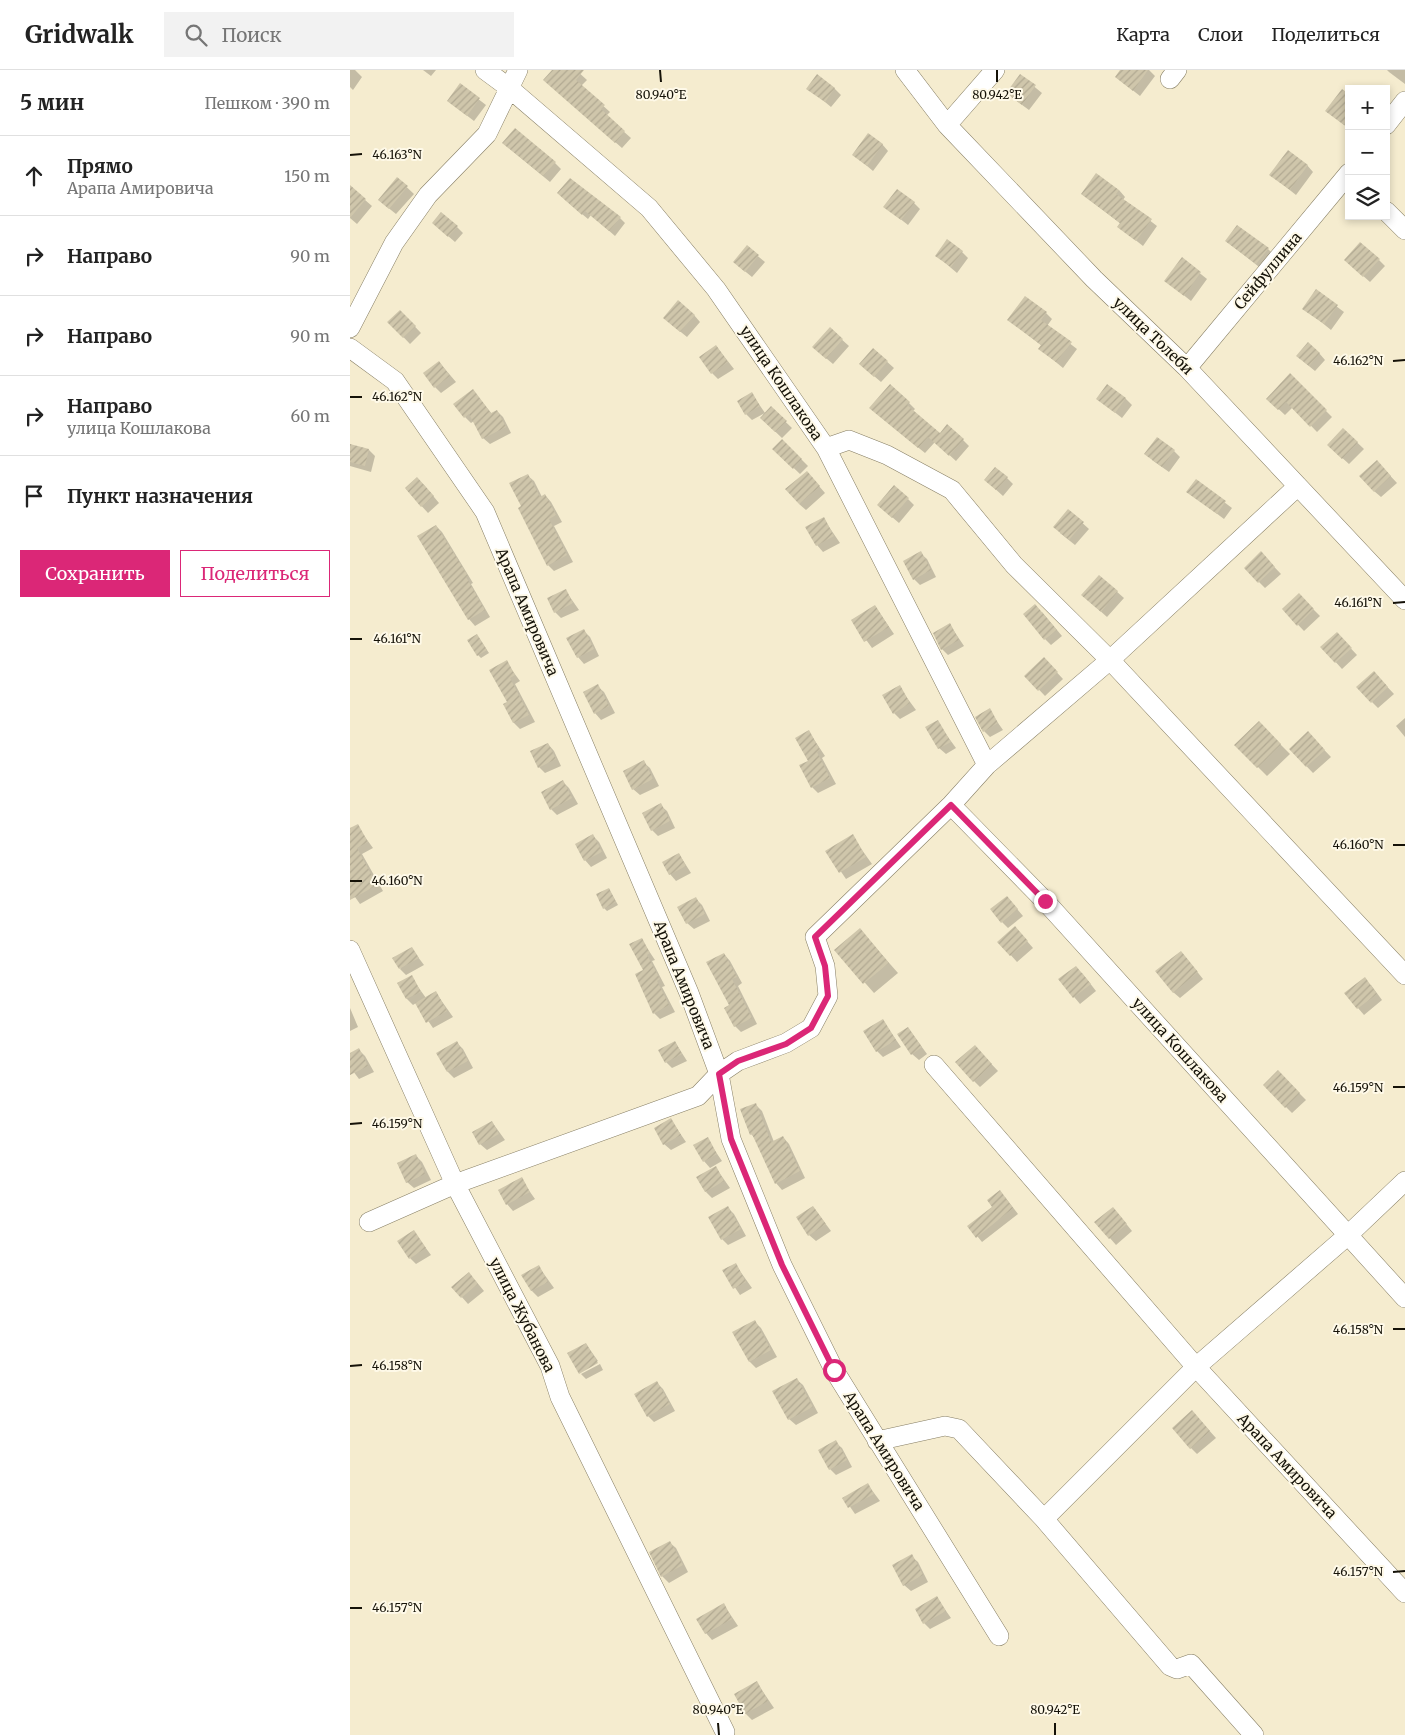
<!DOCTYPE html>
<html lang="ru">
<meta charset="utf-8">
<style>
:root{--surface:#fff;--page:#f2f2f2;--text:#222;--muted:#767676;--line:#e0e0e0;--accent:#db2777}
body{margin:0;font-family:Merriweather,serif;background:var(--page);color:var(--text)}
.controls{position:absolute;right:15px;top:15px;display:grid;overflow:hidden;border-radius:0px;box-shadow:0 2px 8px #0003}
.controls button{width:45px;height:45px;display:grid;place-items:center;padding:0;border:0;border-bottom:1px solid var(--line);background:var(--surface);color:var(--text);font:25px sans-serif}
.stop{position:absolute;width:15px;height:15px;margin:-11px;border:4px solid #db2777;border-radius:50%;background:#fff}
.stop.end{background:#db2777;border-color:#fff;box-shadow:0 1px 5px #0008}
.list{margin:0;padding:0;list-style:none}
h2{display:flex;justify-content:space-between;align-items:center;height:65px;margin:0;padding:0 20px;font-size:21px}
h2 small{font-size:16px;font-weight:400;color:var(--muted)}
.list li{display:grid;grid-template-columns:32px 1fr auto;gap:15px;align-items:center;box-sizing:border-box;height:80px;padding:0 20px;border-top:1px solid var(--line)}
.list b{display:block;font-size:19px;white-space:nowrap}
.list p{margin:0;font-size:16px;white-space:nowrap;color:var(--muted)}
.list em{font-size:16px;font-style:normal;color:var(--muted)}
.actions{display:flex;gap:10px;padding:15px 20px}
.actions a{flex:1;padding:11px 0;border:1px solid var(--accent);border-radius:0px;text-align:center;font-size:18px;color:var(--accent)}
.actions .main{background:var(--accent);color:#fff}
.icon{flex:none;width:28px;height:28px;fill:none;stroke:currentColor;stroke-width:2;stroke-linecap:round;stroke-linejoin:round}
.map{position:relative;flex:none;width:1055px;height:1665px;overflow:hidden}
header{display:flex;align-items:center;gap:30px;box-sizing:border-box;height:70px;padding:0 25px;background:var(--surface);border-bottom:1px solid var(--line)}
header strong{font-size:24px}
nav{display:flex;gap:28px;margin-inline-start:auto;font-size:18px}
.search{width:350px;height:45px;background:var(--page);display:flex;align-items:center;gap:12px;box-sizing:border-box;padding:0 18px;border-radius:0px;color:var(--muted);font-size:19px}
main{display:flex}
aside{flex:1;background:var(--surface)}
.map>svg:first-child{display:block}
.shadow{fill:#0003}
.building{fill:url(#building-hatch)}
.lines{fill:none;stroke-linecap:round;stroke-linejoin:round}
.minor-casing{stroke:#867e64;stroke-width:20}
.minor{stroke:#fff;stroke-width:19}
.route{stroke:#db2777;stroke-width:6}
.ticks{fill:none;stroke:#151208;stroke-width:2}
.labels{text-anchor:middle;stroke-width:4;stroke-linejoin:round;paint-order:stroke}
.street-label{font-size:15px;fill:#151208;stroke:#fef9e8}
.ticks-label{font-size:12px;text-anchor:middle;fill:#151208;stroke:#fef9e8;stroke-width:4;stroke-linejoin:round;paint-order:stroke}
</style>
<header>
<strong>Gridwalk</strong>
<div class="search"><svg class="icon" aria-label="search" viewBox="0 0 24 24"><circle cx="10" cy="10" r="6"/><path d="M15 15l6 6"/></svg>Поиск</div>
<nav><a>Карта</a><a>Слои</a><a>Поделиться</a></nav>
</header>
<main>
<aside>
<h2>5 мин<small>Пешком · 390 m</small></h2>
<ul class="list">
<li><svg class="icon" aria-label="ahead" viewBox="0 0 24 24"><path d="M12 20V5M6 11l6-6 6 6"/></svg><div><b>Прямо</b><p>Арапа Амировича</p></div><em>150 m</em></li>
<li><svg class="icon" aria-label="right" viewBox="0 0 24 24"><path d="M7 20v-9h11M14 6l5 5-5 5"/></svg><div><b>Направо</b></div><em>90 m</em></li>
<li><svg class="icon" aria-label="right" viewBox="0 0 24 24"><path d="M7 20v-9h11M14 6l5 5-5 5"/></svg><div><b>Направо</b></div><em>90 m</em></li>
<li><svg class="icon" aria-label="right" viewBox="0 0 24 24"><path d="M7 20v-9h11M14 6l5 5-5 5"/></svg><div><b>Направо</b><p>улица Кошлакова</p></div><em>60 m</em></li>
<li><svg class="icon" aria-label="arrive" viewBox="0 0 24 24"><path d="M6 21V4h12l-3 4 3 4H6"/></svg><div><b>Пункт назначения</b></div></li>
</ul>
<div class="actions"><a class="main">Сохранить</a><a>Поделиться</a></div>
</aside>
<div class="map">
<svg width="1055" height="1665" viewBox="0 0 1055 1665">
<defs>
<pattern id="building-hatch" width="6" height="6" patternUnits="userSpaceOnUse" patternTransform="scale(1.25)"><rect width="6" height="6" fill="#cfc6ab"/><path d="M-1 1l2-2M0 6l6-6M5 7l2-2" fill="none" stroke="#b1a992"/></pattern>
</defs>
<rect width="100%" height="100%" fill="#f5eccf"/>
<!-- shadow -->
<path class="shadow" d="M0,0H5L12,7L3,20L0,17Z
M73,0H86L81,6Z
M203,0H226L237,10L231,16L260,42L256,46L281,68L272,78L201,16Z
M772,0H799L805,6L790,26L766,7Z
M1037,0H1055V14L1039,2Z
M670,5L692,23L679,40L664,29Z
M110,15L136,35L124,51L98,31Z
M458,18H484L491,25L481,37Z
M999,26V59L977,41Z
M532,74L538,81L523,101L504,85Z
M160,79L205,93L211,99L200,112Z
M957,95L963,102L946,125L921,105Z
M48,109L64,124L46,144L36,136Z
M0,117L22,136L7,154L0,148Z
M769,120L775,127L773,130L807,156L793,176L769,157L771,154L732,124Z
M214,129L270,148L275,153L265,166L241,145L238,149Z
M564,133L570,139L558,155L535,137Z
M107,157L113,163L105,172L90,159Z
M876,171L918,179L924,185L913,200Z
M397,177L415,192L402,207L391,198Z
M612,182L618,188L607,203L587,186Z
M832,189L857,209L841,231L816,211Z
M1029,190L1035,196L1020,212L1002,196Z
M966,221L994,242L981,260L954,238Z
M50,241L71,263L60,274L39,252Z
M696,243L702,249L697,256L727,279L713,298L690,279L692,276L659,250Z
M344,245L350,252L337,267L321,254Z
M480,259L499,276L483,294L470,283Z
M366,276L384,299L368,309L362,303Z
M524,280L544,298L531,312L517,300Z
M969,283L975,290L965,301L954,292Z
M89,292L106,312L91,323L85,317Z
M940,305L982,347L967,362L943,337L935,345L918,329Z
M123,321L142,344L147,341L153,347L161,363L140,374L133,368L124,351L121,353L115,347Z
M402,324L415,343L402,350L396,344Z
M775,328L782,335L772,348L748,329Z
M559,333L565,339L563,341L590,364L613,370L619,376L606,391L585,372L575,383L527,344Z
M421,338L442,358L432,368L411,348Z
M993,359L1014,379L999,394L978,375Z
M432,370L458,396L450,404L424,379Z
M0,375L19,380L25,386L21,402L0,396Z
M824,381L830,387L819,402L802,390Z
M1033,398L1047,413L1031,427L1024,421Z
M177,405L184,411L192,427L195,425L201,432L212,452L204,456L223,492L204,501L198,495L173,437Z
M657,408L663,414L653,426L642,416Z
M463,409L475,423L456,440L449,434Z
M846,411L882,438L874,449L838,422Z
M74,415L89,433L78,443L56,419Z
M558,429L564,435L549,453L535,441Z
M718,440L739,459L725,475L710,463Z
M473,448L490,473L473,482L467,475Z
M86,456L92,462L123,513L121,514L140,547L125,556L119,549L69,466Z
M570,483L577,489L586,507L570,515L564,509Z
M911,483L931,504L915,518L909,512Z
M749,506L774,528L757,547L739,531Z
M215,520L229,540L211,548L205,542Z
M949,525L970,546L954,561L933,539Z
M525,536L544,564L522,578L502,550Z
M692,542L712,566L701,575L695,569Z
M600,555L614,576L598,585L592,579Z
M233,560L240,567L249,586L234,594L228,587Z
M129,568L139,583L131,588L128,585Z
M993,570L1007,585L992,599L972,577Z
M156,592L170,611L165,614L185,652L170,659L164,653L155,635L159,633Z
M700,595L713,609L695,626L676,606Z
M1030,609L1044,624L1028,638L1022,632Z
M247,616L254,622L265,643L251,650L245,643Z
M549,617L566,640L550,649L544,643Z
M639,640L653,660L640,667L634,661Z
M1055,648V667L1046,656Z
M587,652L606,678L596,684L589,678Z
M909,653L940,684L917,706L886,675Z
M459,662L475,686L472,688L486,714L468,723L462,717Z
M958,663L981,687L963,703L940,679Z
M198,674L204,681L211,696L195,703L189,697Z
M293,692L300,698L309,716L290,725L283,719Z
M213,712L219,718L228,734L207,745L201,739Z
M310,735L317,741L325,758L308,766L302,760Z
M7,756L23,778L12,784L33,821L10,834L0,820V760Z
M243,766L249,772L257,788L241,797L235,790Z
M502,766L522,794L496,809L477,781Z
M329,784L341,803L326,811L320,804Z
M259,819L268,835L257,841L254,838Z
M657,827L673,846L658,858L652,852Z
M346,829L352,835L360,851L344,859L337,853Z
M510,860L548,903L524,923L486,880Z
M671,864L683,878L667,892L649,872Z
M291,869L305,890L302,891L315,916L312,917L325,942L310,949L304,943L295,901Z
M62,879L74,895L56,905L50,899Z
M374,884L380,891L392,913L388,916L407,954L391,962L385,956L381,936Z
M837,889L853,909L830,928L823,922Z
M732,903L746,921L730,934L710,910Z
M61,907L76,928L86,923L103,947L83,958L66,933L63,935L57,929L49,914Z
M1021,915L1032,930L1014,945L996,924Z
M0,938L8,957L0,961Z
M533,951L551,977L533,987L527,981Z
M558,958L577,984L569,990L562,984Z
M325,972L337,991L322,998L316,992Z
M107,973L113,979L123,998L104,1008L98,1002L88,983Z
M9,980L15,986L24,1002L9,1009L0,997V984Z
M631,983L648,1001L630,1017L624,1011Z
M928,1002L956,1030L942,1043L914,1015Z
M406,1035L412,1041L424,1072L433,1067L439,1074L455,1108L432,1120L426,1113L405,1068L401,1064Z
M321,1050L336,1072L321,1080L314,1074Z
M142,1052L155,1070L137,1080L130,1074Z
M357,1069L372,1091L360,1098L354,1091Z
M66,1086L72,1092L81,1110L64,1118L57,1112Z
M366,1098L380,1118L362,1128L356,1122Z
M171,1109L185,1129L163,1141L157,1134Z
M655,1127L668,1144L632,1172L619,1156Z
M463,1137L481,1161L466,1171L459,1165Z
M378,1138L384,1144L396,1166L378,1175L372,1169Z
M769,1145L782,1161L766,1175L746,1152Z
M64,1162L81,1185L66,1194L60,1188Z
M385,1194L402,1218L390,1225L374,1201Z
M189,1197L204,1218L188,1227L182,1221Z
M125,1210L134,1221L118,1234L103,1217Z
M405,1252L411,1258L427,1287L406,1298L400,1292L384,1263Z
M236,1274L248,1291L230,1301Z
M250,1294L253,1300L236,1309L231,1304Z
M446,1309L453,1315L468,1343L446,1355L439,1349Z
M307,1313L313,1319L325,1341L304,1352L298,1346Z
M848,1348L866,1368L847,1384L841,1378Z
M485,1372L492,1378L502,1397L486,1405L480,1399Z
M518,1415L530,1431L505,1444L494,1428Z
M319,1472L326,1478L338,1502L319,1513L312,1506L301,1483Z
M561,1486L568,1492L578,1512L561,1521L554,1515Z
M587,1528L601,1548L580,1559L574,1553Z
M374,1535L388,1556L362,1570L356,1563Z
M407,1613L424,1638L402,1650L396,1644L385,1625Z"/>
<!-- building -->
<path class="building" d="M202,0H234L226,10L255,35L251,39L275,61L265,73L193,10Z
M770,0H798L783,21L765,7Z
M467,4L485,18L475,32L456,19Z
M670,4L686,15L672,35L656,23Z
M110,13L130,28L117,46L97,31Z
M992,19L999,24V48L994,55L975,41Z
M165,58L206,92L193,106L152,73Z
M518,63L533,74L517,96L502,85Z
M938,80L958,95L940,120L919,105Z
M746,103L769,120L766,124L802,149L786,171L767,157L770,153L731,124Z
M47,107L58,116L39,139L28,130Z
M220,108L271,147L259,161L235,141L232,145L207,123Z
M0,115L16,129L0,148Z
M547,119L565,132L551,150L533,137Z
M91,142L108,156L98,167L82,153Z
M887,155L919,178L906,194L875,171Z
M597,169L613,181L601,197L585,186Z
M1010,172L1030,189L1013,207L994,190Z
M397,175L409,185L395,202L383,192Z
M832,187L851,202L834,226L814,211Z
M966,219L988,235L974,254L952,239Z
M675,226L697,242L691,250L722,272L706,292L688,279L691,275L657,250Z
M328,230L345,245L330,262L313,248Z
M50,240L66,256L53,268L37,252Z
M480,257L493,269L476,289L462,277Z
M958,272L970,283L959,296L946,286Z
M366,275L378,292L361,304L349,287Z
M523,278L538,291L524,307L509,294Z
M89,291L100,306L84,318L73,303Z
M940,303L977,340L960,357L936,332L928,340L916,329Z
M540,314L560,332L557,335L590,363L597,354L614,369L599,386L578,367L568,378L519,338Z
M757,314L776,328L765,343L746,329Z
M123,319L141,343L147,340L156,357L132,369L119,344L114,348L103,334Z
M402,322L410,336L395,345L387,331Z
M421,336L437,351L425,362L410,348Z
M993,358L1008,372L992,389L977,375Z
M807,367L825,380L812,397L794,384Z
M432,369L452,389L443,399L422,379Z
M0,374L19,379L15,396L0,392Z
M1027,390L1041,406L1024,422L1009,406Z
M645,397L658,407L646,420L634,410Z
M457,401L470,416L449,434L435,419Z
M178,404L190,427L195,424L206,445L199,449L217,485L197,496L168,438L171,436L159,413Z
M67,407L84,426L71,437L55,418Z
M846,409L876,431L867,444L836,422Z
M544,415L559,428L542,448L527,435Z
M718,439L734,452L719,470L703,457Z
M474,447L484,466L466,476L455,457Z
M86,455L118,506L116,507L135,540L118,550L67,466Z
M571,481L581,500L563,510L553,491Z
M911,481L925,497L908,513L894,498Z
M749,505L768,521L751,542L731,525Z
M216,519L223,533L204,543L197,528Z
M949,523L964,539L947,556L932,539Z
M685,534L707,560L694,570L673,544Z
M525,535L539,557L514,572L501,550Z
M600,553L609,570L591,580L583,563Z
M234,559L244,579L227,588L216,568Z
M987,562L1002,578L985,593L970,577Z
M127,564L137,580L127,586L117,570Z
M694,587L708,602L688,621L674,606Z
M157,590L165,605L160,608L179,645L163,653L153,634L157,632L139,600Z
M1024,601L1038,617L1021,633L1006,617Z
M248,614L259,636L244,644L233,622Z
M550,615L560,633L543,644L532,625Z
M640,638L648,653L633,662L625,647Z
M588,650L601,672L588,679L575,657Z
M909,651L931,674L907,698L884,675Z
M459,660L470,680L467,682L480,708L461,718L449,695L458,691L445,668Z
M958,661L975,680L956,697L939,679Z
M198,673L206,689L188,698L180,681Z
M294,690L303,709L282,720L273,701Z
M213,710L222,728L200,740L191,722Z
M311,733L320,751L301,761L292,743Z
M8,754L18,772L7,778L27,815L0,830V758Z
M243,764L252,782L234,791L225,774Z
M503,764L516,787L489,803L475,781Z
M329,783L336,796L319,805L312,792Z
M259,818L266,832L253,839L246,824Z
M657,826L668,839L651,853L640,839Z
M346,827L355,844L336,854L327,837Z
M665,856L678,871L660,886L647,872Z
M510,858L539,893L513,914L484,880Z
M292,868L300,883L297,885L310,909L307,911L319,935L303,944L285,904L293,900L279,874Z
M62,877L69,888L49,899L42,888Z
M831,881L848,902L823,923L805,901Z
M374,883L387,907L382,909L402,948L384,957L374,938L379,935L356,892Z
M726,896L741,914L723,928L708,909Z
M62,905L71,922L56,929L47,913Z
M1015,907L1027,924L1007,939L994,923Z
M86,921L97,941L76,953L65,933Z
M533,949L546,970L526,982L513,961Z
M558,957L572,977L561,985L547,964Z
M107,971L118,991L97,1002L86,983Z
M325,971L332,984L315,993L308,980Z
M625,975L642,994L623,1012L605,992Z
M9,978L18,996L0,1005V983Z
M928,1000L950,1023L935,1038L913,1015Z
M406,1033L421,1072L433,1066L450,1101L425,1114L402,1064L400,1065L390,1039Z
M321,1048L331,1065L313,1075L304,1058Z
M142,1051L149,1064L129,1075L122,1062Z
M358,1067L367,1084L353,1092L343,1075Z
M66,1084L75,1104L56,1113L47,1093Z
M366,1096L374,1111L355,1122L346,1107Z
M172,1107L180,1122L156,1135L148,1120Z
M650,1120L663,1138L626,1168L617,1156L642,1137L637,1130Z
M378,1136L391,1159L371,1170L358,1147Z
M463,1136L476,1154L458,1166L446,1147Z
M763,1137L777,1154L759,1169L744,1152Z
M64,1160L76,1178L59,1189L47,1171Z
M386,1193L396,1212L383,1219L372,1200Z
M189,1195L198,1212L181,1221L171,1205Z
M119,1202L128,1214L111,1228L101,1217Z
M405,1250L421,1280L399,1292L382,1262Z
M236,1273L248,1293L229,1304L217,1283Z
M447,1308L463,1337L438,1350L422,1321Z
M307,1311L320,1334L297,1347L284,1324Z
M842,1340L860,1361L840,1379L822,1358Z
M486,1370L497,1390L479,1400L468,1380Z
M518,1413L524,1424L498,1438L492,1428Z
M320,1471L333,1495L311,1507L299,1482Z
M562,1484L573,1505L553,1516L542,1495Z
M587,1526L596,1541L573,1554L565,1539Z
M374,1533L382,1549L355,1564L346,1549Z
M407,1611L418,1631L395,1644L384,1624Z"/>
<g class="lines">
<!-- minor casing -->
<g class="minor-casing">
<path id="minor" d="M135,0L158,17L299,138L366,219L476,378L637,695
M555,0L597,55L744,209L837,298L1055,530
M820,9L827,0
M597,55L645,0
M1036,55L1055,31
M1036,141L1055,160
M0,258L44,173L78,125L137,64L168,0
M0,278L45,311L135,442L339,923L369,1004L381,1069L432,1195L484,1300L649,1566
M837,298L999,103
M476,378L499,370L537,385L602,420L664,495L760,590L1055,905
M601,735L695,831L1055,1228
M0,880L105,1114L200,1296L210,1327L375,1662
M584,995L846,1297L1055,1523
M19,1152L105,1114L348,1026L369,1004L388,991L436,973L461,958L478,926L475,896L465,867L601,735L637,695L760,590L948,416
M527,1371L595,1356L609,1359L694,1449
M904,1665L841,1594L827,1599L820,1596L694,1449L846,1297L997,1166L1055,1111"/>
</g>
<!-- minor -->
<use href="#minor" class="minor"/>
</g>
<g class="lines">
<!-- route -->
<path class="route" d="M484,1300L432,1195L381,1069L369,1004L388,991L436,974L461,958L478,926L475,896L465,867L601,735L695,831"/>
</g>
<!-- ticks -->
<path class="ticks" d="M310,0L311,12M647,0V12M0,85L12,84M1043,291L1055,290M0,327H12M1043,533L1055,532M0,569H12M1043,775H1055M0,811H12M1043,1017H1055M0,1054L12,1053M1043,1259H1055M0,1296L12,1295M1043,1502L1055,1501M0,1538H12M368,1653L369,1665M705,1653V1665"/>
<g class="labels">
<!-- street labels -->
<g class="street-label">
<text transform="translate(918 201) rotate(-50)" y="5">Сейфуллина</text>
<text transform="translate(803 266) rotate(44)" y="5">улица Толеби</text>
<text transform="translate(431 313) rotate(56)" y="5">улица Кошлакова</text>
<text transform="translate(177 542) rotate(67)" y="5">Арапа Амировича</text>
<text transform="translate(334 915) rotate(68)" y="5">Арапа Амировича</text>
<text transform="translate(830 980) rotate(48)" y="5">улица Кошлакова</text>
<text transform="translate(172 1245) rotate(63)" y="5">улица Жубанова</text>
<text transform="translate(534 1381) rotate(58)" y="5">Арапа Амировича</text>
<text transform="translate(937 1396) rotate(47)" y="5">Арапа Амировича</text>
</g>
</g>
<g class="ticks-label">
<text x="311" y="29">80.940°E</text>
<text x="647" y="29">80.942°E</text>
<text x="47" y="89">46.163°N</text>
<text x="1008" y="295">46.162°N</text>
<text x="47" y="331">46.162°N</text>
<text x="1008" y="537">46.161°N</text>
<text x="47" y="573">46.161°N</text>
<text x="1008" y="779">46.160°N</text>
<text x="47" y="815">46.160°N</text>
<text x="1008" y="1022">46.159°N</text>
<text x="47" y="1058">46.159°N</text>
<text x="1008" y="1264">46.158°N</text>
<text x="47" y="1300">46.158°N</text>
<text x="1008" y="1506">46.157°N</text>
<text x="47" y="1542">46.157°N</text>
<text x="368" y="1644">80.940°E</text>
<text x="705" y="1644">80.942°E</text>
</g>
</svg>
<div class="controls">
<button>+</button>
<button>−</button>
<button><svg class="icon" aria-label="layers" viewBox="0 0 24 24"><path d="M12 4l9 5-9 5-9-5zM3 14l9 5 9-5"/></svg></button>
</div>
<div class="stop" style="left:484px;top:1300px"></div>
<div class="stop end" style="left:695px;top:831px"></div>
</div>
</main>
